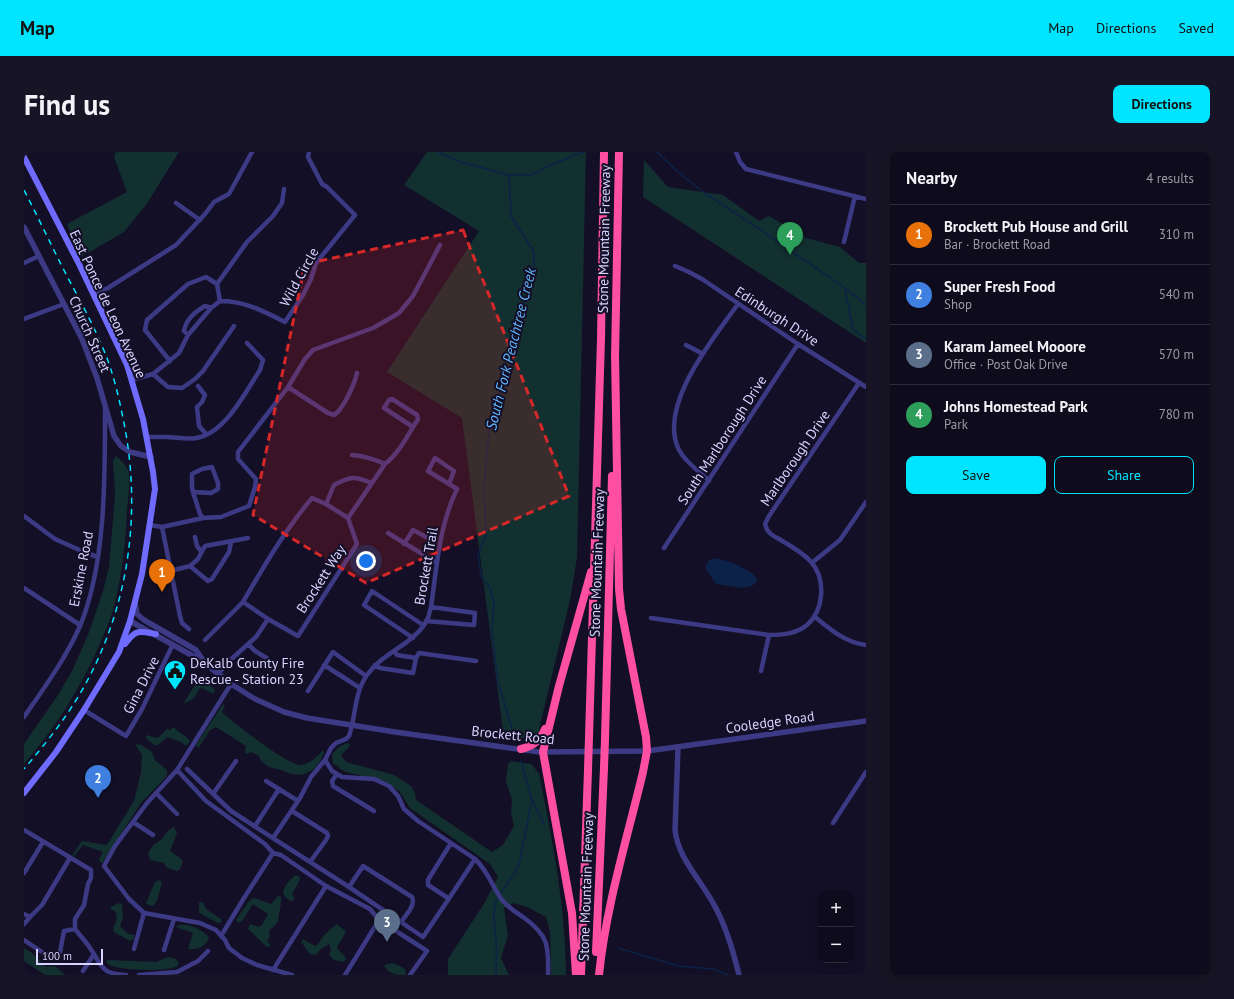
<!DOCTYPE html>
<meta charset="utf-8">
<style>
:root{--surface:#0e0b1c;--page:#171425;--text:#f1f3f6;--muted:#9b9ba3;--line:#2e2b3b;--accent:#00e5ff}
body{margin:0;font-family:"PT Sans",sans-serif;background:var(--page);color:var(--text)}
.controls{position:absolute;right:12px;bottom:12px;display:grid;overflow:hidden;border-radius:8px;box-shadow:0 2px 10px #0003}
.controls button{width:36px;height:36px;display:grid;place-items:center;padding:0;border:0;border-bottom:1px solid var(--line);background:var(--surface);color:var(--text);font:20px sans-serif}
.scale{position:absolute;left:12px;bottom:10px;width:67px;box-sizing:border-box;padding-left:4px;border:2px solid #d9d4ff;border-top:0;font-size:11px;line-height:14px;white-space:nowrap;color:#d9d4ff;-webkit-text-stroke:3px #130f26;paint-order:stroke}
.you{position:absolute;left:342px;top:409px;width:14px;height:14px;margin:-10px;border:3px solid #fff;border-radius:50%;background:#1a73e8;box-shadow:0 0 0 6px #1a73e833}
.badge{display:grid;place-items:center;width:26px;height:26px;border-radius:50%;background:var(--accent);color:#fff;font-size:13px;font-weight:700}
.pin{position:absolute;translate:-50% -33px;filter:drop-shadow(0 1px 2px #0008)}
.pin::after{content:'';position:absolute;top:21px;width:14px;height:12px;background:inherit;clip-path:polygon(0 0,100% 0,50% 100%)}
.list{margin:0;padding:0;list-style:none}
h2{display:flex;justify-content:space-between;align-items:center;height:52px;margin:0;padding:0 16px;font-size:17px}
h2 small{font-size:13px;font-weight:400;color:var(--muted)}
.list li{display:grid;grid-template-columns:26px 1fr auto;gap:12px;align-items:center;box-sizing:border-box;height:60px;padding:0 16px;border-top:1px solid var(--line)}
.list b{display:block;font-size:15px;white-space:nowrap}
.list p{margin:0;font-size:13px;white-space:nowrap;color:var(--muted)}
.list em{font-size:13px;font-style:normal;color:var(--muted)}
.actions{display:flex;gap:8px;padding:12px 16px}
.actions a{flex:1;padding:9px 0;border:1px solid var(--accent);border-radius:8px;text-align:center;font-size:14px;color:var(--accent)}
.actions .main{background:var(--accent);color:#111}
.map{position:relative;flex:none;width:842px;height:823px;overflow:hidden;border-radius:8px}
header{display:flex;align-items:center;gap:24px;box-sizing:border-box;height:56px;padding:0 20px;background:var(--accent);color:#111}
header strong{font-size:19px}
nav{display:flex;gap:22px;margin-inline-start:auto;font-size:14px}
.intro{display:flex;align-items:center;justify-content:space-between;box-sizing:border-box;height:96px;padding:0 24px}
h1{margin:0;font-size:28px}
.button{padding:10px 18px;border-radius:8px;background:var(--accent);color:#111;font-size:14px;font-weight:700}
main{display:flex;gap:24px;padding:0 24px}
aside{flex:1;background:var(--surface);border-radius:8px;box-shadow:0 2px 10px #0003}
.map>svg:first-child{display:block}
.green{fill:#12302f}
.water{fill:#0c2248}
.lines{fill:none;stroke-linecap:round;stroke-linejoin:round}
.stream{stroke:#0c2248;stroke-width:1.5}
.minor{stroke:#3d3a85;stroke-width:4.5}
.tertiary{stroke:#3d3a85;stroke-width:5.5}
.secondary{stroke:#6f6bff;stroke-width:6}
.motorway{stroke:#ff4fa3;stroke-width:8}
.rail{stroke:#00e5ff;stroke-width:1.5;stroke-dasharray:6 5;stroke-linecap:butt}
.motorway-bridge{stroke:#ff4fa3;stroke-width:8}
.marked{fill:#d62828;fill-opacity:0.2;stroke:#d62828;stroke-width:3;stroke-dasharray:8 5;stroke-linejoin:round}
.labels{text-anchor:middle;stroke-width:4;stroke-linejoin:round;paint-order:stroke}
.street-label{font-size:14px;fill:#d9d4ff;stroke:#130f26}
.poi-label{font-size:14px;fill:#d9d4ff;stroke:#130f26;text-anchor:start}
.water-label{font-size:15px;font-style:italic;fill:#62b6ff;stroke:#130f26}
</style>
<header>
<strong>Map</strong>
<nav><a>Map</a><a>Directions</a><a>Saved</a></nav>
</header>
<div class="intro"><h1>Find us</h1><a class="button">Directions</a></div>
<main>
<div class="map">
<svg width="842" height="823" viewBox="0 0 842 823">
<rect width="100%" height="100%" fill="#130f26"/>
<!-- green -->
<path class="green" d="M92,0H155L122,53L100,80L57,105L43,72L103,40L90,5Z
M403,0H562L553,406L546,448L513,586H480L438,266L363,220L455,79L380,33Z
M620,8L644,35L699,43L735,69L745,64L782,86L816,95L835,111H842V191L619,45Z
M92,304C96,307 102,313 104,318C107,326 104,349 103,358C102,390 98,423 90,454C87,468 80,481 75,494C56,537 31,576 0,612V592L34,543L49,517L65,480L79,439L85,415L91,342L89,309Z
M180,523L184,525L186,533L191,538L190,541H187L178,536L175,537L170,546L160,552L161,549L176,525Z
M199,552L201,554L198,560L201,563C214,574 262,612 276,613C285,613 294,604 299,598L300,601L295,611L289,618L278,623L267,622L257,618L245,615L237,609L235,604L227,600L223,602L221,601L222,594L192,575L186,578L175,595H173L172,593Z
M150,575C155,582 161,582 166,589L164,592L162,594L157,590L143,585L134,593H130L123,587L122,583L134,586L143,577L146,578Z
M323,591L326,592L325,595L317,603L322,610L370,623L387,634L391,641L392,648L468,700L479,693L490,674L487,660L488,648L482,629L484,612L487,609L507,612L515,621C528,687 542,755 542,823H527L526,780L522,765L505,756L490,751L480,756L484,783L477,806L485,823H424V807L461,750L474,725L466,712L386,656L375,639L360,629L322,620L316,617L314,614L309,612L308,602L315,595Z
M111,592L117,593L128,600L131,608L143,618V624L117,651L79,710L77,711L75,707L79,700L59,693L50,704L48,703L58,689L83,693L110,649L117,620L118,603Z
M150,675L153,681L146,699L156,706L159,709L156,717L153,719L143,716L140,711L126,708L124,701L130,692C141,688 140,679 150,675Z
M272,723L276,725L275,730L268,742L270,745V748L268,749C251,743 263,730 272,723Z
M136,728L138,730L133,749L129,754L125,753L122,751L131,730Z
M254,744L257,745C258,754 254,762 254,770L245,779L246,784L243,789L245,791L247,794L243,795L224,777L226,772L235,775L238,773L244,762L229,752L218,769L215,771L212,768L225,749L230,746L247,752Z
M175,750H179L182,757L197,767L198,770L194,771L175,761Z
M95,751L98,752L99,765L96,774L104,782L110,783V787L106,789L90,780L89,775L92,771C93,764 94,759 86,757L87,755Z
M313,772L322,780L313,795C314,799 320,802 322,807L320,810L310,808L305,803L307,798L305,792L297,797L292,803L286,802L277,790L279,787L291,794L294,792L300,783Z
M155,773C167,772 176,777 185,785C184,794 173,798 164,797L169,781L152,775Z
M0,796L8,801L22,815L31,814L41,823H21L0,809Z
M144,805L152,807L155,811C154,813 153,815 151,815C141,820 91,819 83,811V808L133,810Z
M368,811L374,813L381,817L382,823C373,823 364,822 360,813Z"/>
<!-- water -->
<path class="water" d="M690,406C706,409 722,415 733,426V429L728,434L718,436L692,432L681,416L685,408Z"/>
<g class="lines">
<!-- stream -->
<path class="stream" d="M414,0L437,10L485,23H507L529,12L559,0
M633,0L653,19L679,40L735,77L821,136L842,153
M485,23L487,64L510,100V119L496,166L488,207L466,268L460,334L462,383L454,403L457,424L466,436L470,450L468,479L474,530L491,587
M821,137L829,178L842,187
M508,648L520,672
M476,742L489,724L495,712L508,648L497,609
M594,796L654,814L689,817L704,823
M472,823C472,812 473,800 472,788C471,775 467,758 474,745"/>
<!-- minor -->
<path class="minor" d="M712,0L716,10L722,17L842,47
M152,51L176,68
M820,90L831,44
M0,111L15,104
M651,114L665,120L678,127L774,192L842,235
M193,132L223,90L249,64L258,51L260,37
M193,132L196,149
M69,142L84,136L152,93L181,62L190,50L205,42L228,0
M196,149C221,149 239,159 261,170L279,143L287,127L292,111L331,63L303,35L298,32L284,5L285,0
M0,167L40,152
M164,183L160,179C162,167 171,160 181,154L187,156
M662,193L679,202
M146,209L121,178L123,168L164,132L182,125L193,132
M129,222L144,235L158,236L171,227L179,219L210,174
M108,228L129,222L155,201L164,183L187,156L196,149
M174,234L181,243L178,250L173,255L175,274L182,282
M264,235L304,261L310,263C319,258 331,231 333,221
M123,285C129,285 135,285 142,285C152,285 162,288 172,286C201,282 222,239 236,218L239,208L223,191
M328,303C340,304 350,307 361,312
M188,315L194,331V337L187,341L169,340L168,335V322L178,317Z
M685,329C675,319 662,311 655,298C633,254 689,187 714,152
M169,340L176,362L179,366
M302,352L324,366
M0,364L31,387L62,401L74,405
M126,373L138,375L179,366L197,365L225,354L231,335L232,327L214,307V300L264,235L281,207L289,198L349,176L375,161L389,144L416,93
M138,375L156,464L158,471L165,477
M364,381L413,411
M171,385L173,394L177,399
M380,392L389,378L406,387
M640,396L774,192
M789,410L816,388L842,350
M166,414L184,429L188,427L205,400L207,390
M146,419L166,414L174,407L181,394L224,386
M0,436L56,473
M791,465C806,477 822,491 842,493
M627,466L745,483C758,483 772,482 783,473C791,466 796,455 797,444C800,412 779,401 755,387C748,383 743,381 741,372L745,364L835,231
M244,467L219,450C240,414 261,378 288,346L302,352L310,333C327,324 330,324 348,331
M402,469L450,473L451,461L407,455
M389,486L340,453L348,439L399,473
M181,488L219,450
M225,493L231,499L244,507
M392,506L395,501L452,509
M300,513L336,536
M351,513L356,516L389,521L392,506L373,503L370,499
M737,519L745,483
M194,522L203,511L232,485L244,467L274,484L333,392L324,366L361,312C375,301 384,283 394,267L393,263L368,247L365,248L360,256L389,275
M207,532L153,618L123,651L91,694L80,714L105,747L120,761L176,771L192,778L201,788L205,796L218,806L233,813L268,823
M284,539L309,500L342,524
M60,558L102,584L118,557L149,492
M0,565C20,536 42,506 56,474C82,412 81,324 81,257
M301,608L308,619L318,625L350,627L365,634L374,644L380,657L394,669L451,707C464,719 468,734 478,748C484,755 491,760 499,765C524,783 525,793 524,823
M163,617L207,659L325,735L399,785L426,745
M153,618L182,649L241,692L249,701
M313,622L308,629L309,634L350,659
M242,629L274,649
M132,641L153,662
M189,642L212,609
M268,659L303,681L304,684L302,688L286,710
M109,670L129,683
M809,671L842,620
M231,674L255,637
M0,678L67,718V726L64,732L60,753L51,767V777
M249,686L276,646L287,625L301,608L307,596L312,591L322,587L325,584C332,564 330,541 343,523C360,499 392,492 404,466C405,463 406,458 407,455C413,414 415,374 433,337L425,332L430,319L411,306L404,319L425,332
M427,691L407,723L404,728V733L424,746L426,745L451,707
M0,721L19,690
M325,735L339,714L388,745C392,753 382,763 377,770
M0,762L6,765L0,772
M6,765L18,753L46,706
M197,784L220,746L249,701L257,703L302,734L346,757L355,768L403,799L386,823
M0,788L21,802L30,805L36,800L40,779L51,777L64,793L70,802L59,819
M110,797L120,761
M140,798L150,767
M70,802C79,819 83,822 102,823
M249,818L302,734
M115,823L153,820L174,809L184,799
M321,823L355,768"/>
<!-- tertiary -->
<path class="tertiary" d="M0,75L58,187L73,226L90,284L97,294L106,300L127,305
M111,450L113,462L120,468L172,498L179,508
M106,469L178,509L207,532L231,547L260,560L283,566L371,580L479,595L516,600L623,599L842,569
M654,596L651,678C654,706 676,727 689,751C702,773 709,798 715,823"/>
<!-- secondary -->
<path class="secondary" d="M0,5L55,112L103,213L119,267L129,320L131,337L118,422L106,469L95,500L60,558L32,600L0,641
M101,492C112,477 114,479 132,482"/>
<!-- motorway -->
<path class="motorway" d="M591,206L595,0
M565,585L577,187L580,0
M581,587L588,324
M497,597C509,594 516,589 521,577
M572,800L580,616
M552,823L548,761L519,600L535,534L567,420
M557,823L564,618
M575,823C582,754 603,687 619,620L623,599L622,585L597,457L595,437L591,202"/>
<!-- rail -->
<path class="rail" d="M0,38C15,67 29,97 44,126C58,152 72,178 83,206C90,225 95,246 99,266C118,357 106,451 61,533C44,564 22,591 0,617"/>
<!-- motorway-bridge -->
<path class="motorway-bridge" d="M580,616L581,587
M564,618L565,585"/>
</g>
<!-- marked area -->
<path class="marked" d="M439,78L545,344L342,431L229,363L281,112Z"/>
<!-- icons -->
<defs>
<g id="civic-pin" transform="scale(1.15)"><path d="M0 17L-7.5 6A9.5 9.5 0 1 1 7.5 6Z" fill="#00e5ff" stroke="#130f26"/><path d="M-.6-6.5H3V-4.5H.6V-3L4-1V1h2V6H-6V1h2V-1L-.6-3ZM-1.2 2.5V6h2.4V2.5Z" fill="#111"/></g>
</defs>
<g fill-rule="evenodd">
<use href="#civic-pin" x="151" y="519"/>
</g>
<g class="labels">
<!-- street labels -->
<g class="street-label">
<text transform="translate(580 87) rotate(-89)" y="5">Stone Mountain Freeway</text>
<text transform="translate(275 125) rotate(-61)" y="5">Wild Circle</text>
<text transform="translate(84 152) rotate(65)" y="5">East Ponce de Leon Avenue</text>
<text transform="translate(753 164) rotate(33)" y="5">Edinburgh Drive</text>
<text transform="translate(66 182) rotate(66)" y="5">Church Street</text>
<text transform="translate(698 288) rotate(-57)" y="5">South Marlborough Drive</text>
<text transform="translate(771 306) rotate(-56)" y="5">Marlborough Drive</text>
<text transform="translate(573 411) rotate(-88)" y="5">Stone Mountain Freeway</text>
<text transform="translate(402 414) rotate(-80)" y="5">Brockett Trail</text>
<text transform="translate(57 417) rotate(-79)" y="5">Erskine Road</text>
<text transform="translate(297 427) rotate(-57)" y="5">Brockett Way</text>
<text transform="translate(117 533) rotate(-63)" y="5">Gina Drive</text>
<text transform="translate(746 570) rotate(-8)" y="5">Cooledge Road</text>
<text transform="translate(489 583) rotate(6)" y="5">Brockett Road</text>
<text transform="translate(562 735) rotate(-88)" y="5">Stone Mountain Freeway</text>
</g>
<!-- poi labels -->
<g class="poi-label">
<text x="166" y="516">DeKalb County Fire<tspan x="166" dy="16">Rescue - Station 23</tspan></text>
</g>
<!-- water labels -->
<g class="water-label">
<text transform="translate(487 197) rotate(-76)" y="5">South Fork Peachtree Creek</text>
</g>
</g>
</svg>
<div class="controls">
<button>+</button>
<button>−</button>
</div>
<div class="scale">100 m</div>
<div class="you"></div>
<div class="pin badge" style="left:138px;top:440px;background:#e8710a">1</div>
<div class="pin badge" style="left:74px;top:646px;background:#3f7fe0">2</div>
<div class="pin badge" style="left:363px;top:790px;background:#5c6f8a">3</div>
<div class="pin badge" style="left:766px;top:103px;background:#2e9e5b">4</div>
</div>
<aside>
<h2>Nearby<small>4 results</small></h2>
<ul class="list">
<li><span class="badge" style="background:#e8710a">1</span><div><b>Brockett Pub House and Grill</b><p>Bar · Brockett Road</p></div><em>310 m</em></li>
<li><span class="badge" style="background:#3f7fe0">2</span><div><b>Super Fresh Food</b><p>Shop</p></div><em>540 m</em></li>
<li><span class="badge" style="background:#5c6f8a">3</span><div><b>Karam Jameel Mooore</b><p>Office · Post Oak Drive</p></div><em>570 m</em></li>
<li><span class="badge" style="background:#2e9e5b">4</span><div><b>Johns Homestead Park</b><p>Park</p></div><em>780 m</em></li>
</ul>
<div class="actions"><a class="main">Save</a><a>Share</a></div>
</aside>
</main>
